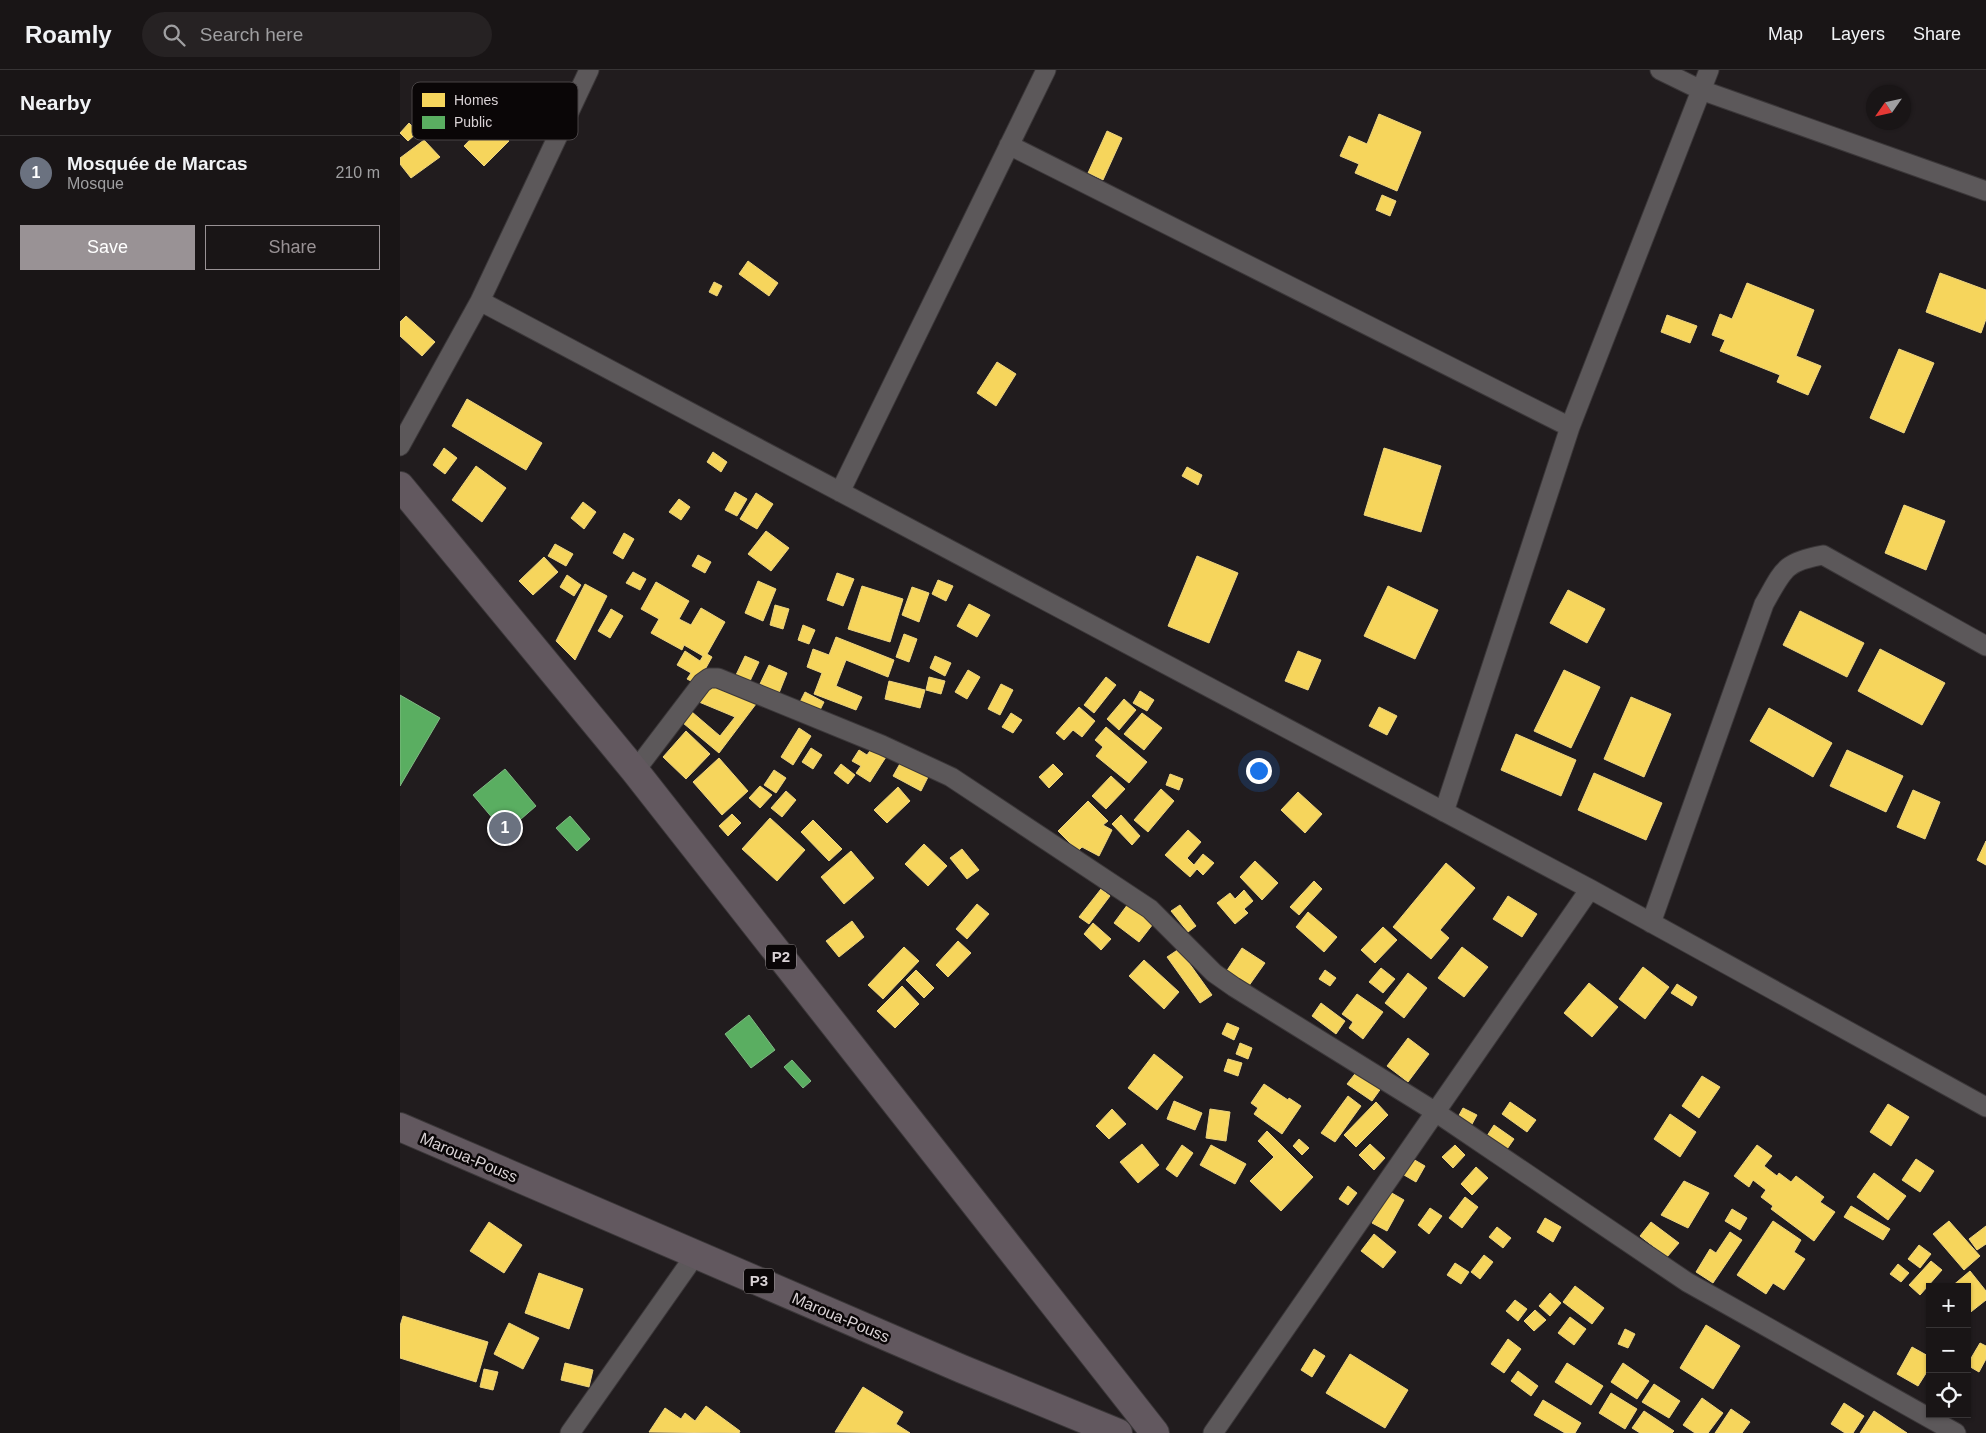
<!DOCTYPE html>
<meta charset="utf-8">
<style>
:root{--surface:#191516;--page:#262223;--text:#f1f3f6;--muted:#9f9fa1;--line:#373435;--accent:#999295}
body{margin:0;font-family:Helvetica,sans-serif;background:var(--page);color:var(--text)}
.controls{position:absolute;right:15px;bottom:15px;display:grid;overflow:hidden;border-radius:0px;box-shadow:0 1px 4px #0004}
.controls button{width:45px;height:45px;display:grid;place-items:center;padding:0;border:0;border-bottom:1px solid var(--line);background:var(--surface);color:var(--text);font:25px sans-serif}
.compass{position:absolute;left:1466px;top:15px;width:45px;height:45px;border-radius:50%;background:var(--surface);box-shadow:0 1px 4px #0004;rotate:236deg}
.you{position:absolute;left:858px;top:700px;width:18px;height:18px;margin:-12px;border:4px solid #fff;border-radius:50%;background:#1a73e8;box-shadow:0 0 0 8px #1a73e833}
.badge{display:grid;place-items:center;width:32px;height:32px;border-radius:50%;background:var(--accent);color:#fff;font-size:16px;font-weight:700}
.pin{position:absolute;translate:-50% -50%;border:2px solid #fff;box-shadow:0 1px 5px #0006}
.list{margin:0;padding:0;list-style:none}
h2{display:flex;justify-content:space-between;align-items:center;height:65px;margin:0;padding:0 20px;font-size:21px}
h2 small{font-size:16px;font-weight:400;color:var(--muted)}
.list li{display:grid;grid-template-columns:32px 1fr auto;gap:15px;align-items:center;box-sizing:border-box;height:75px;padding:0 20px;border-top:1px solid var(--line)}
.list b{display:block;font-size:19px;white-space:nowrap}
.list p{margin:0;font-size:16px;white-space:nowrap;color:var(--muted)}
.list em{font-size:16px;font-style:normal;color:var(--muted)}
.actions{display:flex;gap:10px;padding:15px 20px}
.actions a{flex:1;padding:11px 0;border:1px solid var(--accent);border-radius:0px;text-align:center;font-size:18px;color:var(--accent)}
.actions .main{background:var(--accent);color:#fff}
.icon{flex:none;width:28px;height:28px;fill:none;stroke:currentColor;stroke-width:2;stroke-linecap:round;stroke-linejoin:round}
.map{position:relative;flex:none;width:1586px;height:1363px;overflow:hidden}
header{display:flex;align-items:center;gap:30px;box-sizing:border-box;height:70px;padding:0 25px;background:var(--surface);border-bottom:1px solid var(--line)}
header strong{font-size:24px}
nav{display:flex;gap:28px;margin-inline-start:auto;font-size:18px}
.search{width:350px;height:45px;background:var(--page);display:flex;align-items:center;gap:12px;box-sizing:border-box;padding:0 18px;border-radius:28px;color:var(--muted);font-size:19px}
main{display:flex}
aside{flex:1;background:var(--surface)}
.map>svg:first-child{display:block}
.homes{fill:#f6d55c;stroke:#edd480}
.public{fill:#5aae61;stroke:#80b984}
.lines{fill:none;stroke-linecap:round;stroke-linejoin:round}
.minor-casing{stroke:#3b3739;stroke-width:21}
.primary-casing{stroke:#3b3739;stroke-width:30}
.minor{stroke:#5c585a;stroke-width:19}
.primary{stroke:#62585f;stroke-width:28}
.labels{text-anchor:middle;stroke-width:5;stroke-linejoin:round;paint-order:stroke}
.shield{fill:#0a0607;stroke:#9b9597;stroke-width:1}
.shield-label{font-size:15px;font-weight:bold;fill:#d9d2d5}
.street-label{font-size:16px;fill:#d9d2d5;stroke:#0a0607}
.key{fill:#0a0607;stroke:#484345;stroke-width:1}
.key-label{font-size:14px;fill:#d9d2d5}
</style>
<header>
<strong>Roamly</strong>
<div class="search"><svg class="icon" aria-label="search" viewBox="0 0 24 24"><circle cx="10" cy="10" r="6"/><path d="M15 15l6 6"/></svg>Search here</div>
<nav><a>Map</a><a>Layers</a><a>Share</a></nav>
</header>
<main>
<aside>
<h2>Nearby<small></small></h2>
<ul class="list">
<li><span class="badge" style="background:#6b7280">1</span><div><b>Mosquée de Marcas</b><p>Mosque</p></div><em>210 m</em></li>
</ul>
<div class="actions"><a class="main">Save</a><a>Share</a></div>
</aside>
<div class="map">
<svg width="1586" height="1363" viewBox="0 0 1586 1363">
<rect width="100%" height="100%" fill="#211c1e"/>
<!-- homes -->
<path class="homes" d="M979,44L1021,62L997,121L955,103L959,94L940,86L949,66L967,74Z
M88,51L109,71L84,96L64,76Z
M9,53L18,62L8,71L0,63Z
M707,61L722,68L703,110L688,103Z
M24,70L40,87L11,108L0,94V88Z
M982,125L996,131L990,146L976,140Z
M348,191L378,213L369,226L339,204Z
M1540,203L1586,220V249L1581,263L1526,242Z
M314,212L322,216L317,226L309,222Z
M1347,213L1414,240L1396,286L1421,296L1408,325L1377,312L1380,305L1320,281L1325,270L1312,265L1320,244L1332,249Z
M1267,245L1297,256L1290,273L1261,262Z
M6,246L35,272L22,286L0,266V252Z
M1499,279L1534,293L1504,363L1470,348Z
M597,292L616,304L596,336L577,323Z
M67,329L142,373L126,400L52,356Z
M44,378L57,388L45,404L33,395Z
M984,378L1041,396L1021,462L964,445Z
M313,382L327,392L321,402L307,392Z
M76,396L106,418L82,452L52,430Z
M787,397L802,405L798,415L782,406Z
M335,422L347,429L337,446L325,440Z
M356,423L373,434L357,459L340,449Z
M279,429L290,437L281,450L269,442Z
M183,432L196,442L184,459L171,448Z
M1504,435L1545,451L1526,500L1485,483Z
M366,461L389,478L371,501L348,484Z
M224,463L234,469L223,489L213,483Z
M155,474L173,484L166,496L148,486Z
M298,485L311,492L305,503L292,496Z
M797,486L838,503L809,573L768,556Z
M144,487L158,502L133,525L119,511Z
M233,502L246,509L240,520L226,513Z
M437,503L454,509L443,536L427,530Z
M167,505L181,515L174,526L160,517Z
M538,510L553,516L546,531L532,524Z
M358,511L376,519L363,551L345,543Z
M256,512L289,531L279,549L291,555L301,538L325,552L307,584L312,587L297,614L287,609L291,603L277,595L285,581L300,591L303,586L284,575L282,580L251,563L259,549L241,539Z
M185,514L207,526L175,590L156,571Z
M462,516L503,529L490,572L448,559Z
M988,516L1038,540L1015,589L964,566Z
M512,517L529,523L519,552L502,545Z
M1168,520L1205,539L1187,573L1150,553Z
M569,534L590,545L577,567L557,556Z
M375,535L389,539L383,559L370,555Z
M211,539L223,546L210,568L198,561Z
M1400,541L1464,573L1447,607L1383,575Z
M403,555L415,560L409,574L398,570Z
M504,564L517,569L509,592L496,587Z
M436,567L494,590L488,607L446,590L436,616L462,627L456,640L414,624L422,603L407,597L413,579L429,585Z
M1480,579L1545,613L1522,655L1458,621Z
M898,581L921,590L908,620L885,611Z
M345,586L359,592L350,611L336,605Z
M535,586L551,593L545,606L530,598Z
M369,595L387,603L379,623L360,614Z
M568,600L580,607L567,629L555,622Z
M1164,600L1200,617L1171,678L1134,661Z
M529,607L545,611L541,624L526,620Z
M706,607L716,615L694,643L684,635Z
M489,611L525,620L520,638L485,629Z
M601,614L613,620L600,645L588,639Z
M313,615L356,634L319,683L283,653L292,642L320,666L335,647L299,632Z
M740,621L754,630L747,641L733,633Z
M405,622L424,632L418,644L399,634Z
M1231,627L1271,644L1244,707L1204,689Z
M724,629L736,640L719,660L707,649Z
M679,637L695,651L682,667L673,660L664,670L656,663Z
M979,637L997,646L987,665L969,656Z
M1369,638L1432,673L1413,707L1350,671Z
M611,643L622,650L613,663L602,657Z
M742,643L762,658L744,680L724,664Z
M706,657L747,692L729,713L696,686L703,677L695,670Z
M399,658L411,666L393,695L381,687Z
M286,661L310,684L286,709L263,687Z
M1116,664L1176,690L1161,726L1101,700Z
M411,678L422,685L413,699L402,692Z
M472,678L486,687L470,712L456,703L461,696L452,691L459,680L467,685Z
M1447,680L1503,706L1486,742L1430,716Z
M319,688L348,721L322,745L293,712Z
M502,690L529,705L521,721L493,706Z
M441,694L455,705L448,714L434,703Z
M653,694L663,704L649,718L639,707Z
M374,700L386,708L376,723L364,715Z
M1194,703L1262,733L1246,770L1178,740Z
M770,704L783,709L779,720L766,715Z
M711,706L725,719L706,739L692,726Z
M360,716L372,725L360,738L349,728Z
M498,717L510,731L487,753L474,740Z
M761,719L774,731L748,762L734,750Z
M1513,720L1540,732L1525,769L1497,757Z
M386,721L396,730L382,747L371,738Z
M898,722L922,744L905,763L881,740Z
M688,731L708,751L703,755L712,760L699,786L682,777L678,781L658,761Z
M332,744L341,753L328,766L319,756Z
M721,745L740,766L732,775L712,754Z
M370,748L405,780L377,811L342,779Z
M413,750L442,779L429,791L401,762Z
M788,760L801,772L787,788L794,795L803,784L814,793L803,805L797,799L790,807L765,785Z
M1586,771V795L1577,790Z
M524,774L547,796L528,816L505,794Z
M562,779L579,800L567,809L550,788Z
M451,781L474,808L444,834L421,807Z
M855,791L878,813L862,830L840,807Z
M1046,793L1075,818L1040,860L1049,868L1031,889L993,857Z
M914,811L922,819L899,845L890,837Z
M701,819L710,826L689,854L679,847Z
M844,820L853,831L844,839L848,843L835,854L817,833L830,823L835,829Z
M1108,826L1137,844L1122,867L1093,849Z
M577,834L589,844L567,869L556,859Z
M728,834L753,854L739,872L714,853Z
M780,835L796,856L788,862L771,841Z
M908,842L937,867L924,882L896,857Z
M452,851L464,867L439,887L426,871Z
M693,853L711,869L701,880L684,864Z
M983,857L997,870L975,893L961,880Z
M558,871L571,883L548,907L536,895Z
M504,877L519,891L483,929L468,915Z
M1062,877L1088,897L1064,927L1038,908Z
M842,878L865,893L848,917L826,902Z
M779,879L812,925L800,933L767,887Z
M744,890L779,922L764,939L729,906Z
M1243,897L1269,917L1245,949L1219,929Z
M981,898L995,909L983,923L969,912Z
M516,900L534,918L524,928L506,910Z
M925,900L936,908L930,916L919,909Z
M1008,903L1027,918L1004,948L985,933Z
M1189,913L1218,937L1192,967L1164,943Z
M1277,914L1297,927L1292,936L1271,923Z
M502,916L519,934L495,958L477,941Z
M957,924L983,942L963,969L949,958L953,952L942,944Z
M921,933L945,951L936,964L912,946Z
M827,953L839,958L834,970L822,964Z
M1008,968L1029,984L1008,1012L987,996Z
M840,973L852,978L848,989L836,984Z
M754,984L783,1007L757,1040L728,1018Z
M828,989L842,993L838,1006L824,1001Z
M958,1000L982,1017L972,1031L947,1014Z
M1302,1006L1320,1017L1299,1048L1282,1036Z
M864,1014L888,1030L889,1028L901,1036L882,1064L854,1044L858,1038L851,1033Z
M948,1026L961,1036L935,1072L921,1063Z
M774,1031L802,1043L795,1060L767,1049Z
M976,1032L988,1045L956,1077L944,1065Z
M1110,1032L1136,1050L1127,1062L1102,1044Z
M1488,1034L1509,1047L1491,1076L1470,1062Z
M1063,1038L1077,1045L1071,1056L1057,1049Z
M712,1039L726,1054L709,1069L696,1056Z
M810,1039L830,1042L826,1071L806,1068Z
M1270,1044L1296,1062L1280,1087L1254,1069Z
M1094,1055L1114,1069L1105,1082L1085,1069Z
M867,1061L913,1107L881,1141L850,1111L874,1087L858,1071Z
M899,1069L909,1078L902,1085L893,1076Z
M742,1074L759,1095L738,1113L720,1092Z
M970,1074L985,1088L974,1100L959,1085Z
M782,1075L793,1083L777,1107L766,1099Z
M811,1075L846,1094L835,1114L800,1095Z
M1055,1075L1065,1085L1053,1098L1042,1087Z
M1357,1075L1372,1086L1364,1096L1377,1106L1379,1103L1391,1112L1396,1106L1424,1127L1420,1132L1435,1142L1414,1171L1371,1139L1373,1136L1361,1127L1366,1120L1353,1110L1349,1117L1334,1106Z
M1013,1089L1025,1096L1016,1112L1004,1105Z
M1516,1089L1534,1101L1520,1122L1502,1110Z
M1076,1097L1088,1108L1072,1125L1061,1114Z
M1474,1103L1506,1126L1488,1150L1457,1127Z
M1284,1111L1309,1123L1288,1158L1261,1145Z
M948,1116L957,1123L948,1135L939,1129Z
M990,1122L1004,1130L987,1161L972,1153Z
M1065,1127L1078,1137L1062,1158L1049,1148Z
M1451,1136L1490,1159L1483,1170L1444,1147Z
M1030,1138L1042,1146L1029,1164L1018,1155Z
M1332,1139L1347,1148L1340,1160L1325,1151Z
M1145,1148L1161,1157L1153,1172L1137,1162Z
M1373,1151L1401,1170L1394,1182L1405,1189L1384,1220L1373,1213L1366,1224L1337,1205Z
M1549,1151L1580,1186L1564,1200L1533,1164Z
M89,1152L122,1175L104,1203L70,1181Z
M1251,1152L1279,1173L1267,1187L1240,1166Z
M1586,1156V1174L1577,1180L1569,1169Z
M1097,1157L1111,1168L1103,1178L1089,1167Z
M1330,1162L1342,1170L1313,1213L1296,1202L1310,1179L1316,1183Z
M974,1164L996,1182L983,1198L961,1181Z
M1519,1175L1531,1184L1520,1198L1508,1189Z
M1084,1185L1093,1192L1080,1209L1071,1202Z
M1531,1191L1542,1200L1520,1225L1509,1215Z
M1055,1193L1069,1202L1061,1214L1047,1205Z
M1498,1194L1509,1203L1501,1212L1490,1204Z
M1570,1201L1586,1221V1230L1567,1245V1217H1551Z
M139,1203L183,1219L169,1259L125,1243Z
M1175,1216L1204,1238L1192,1254L1163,1232Z
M1150,1223L1161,1233L1150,1246L1139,1236Z
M1115,1230L1127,1239L1118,1251L1106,1241Z
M1135,1240L1146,1250L1134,1261L1124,1251Z
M3,1246L88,1272L76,1312L0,1288V1256Z
M1170,1247L1186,1259L1174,1275L1158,1263Z
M109,1253L139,1268L123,1299L94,1284Z
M1306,1255L1340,1276L1313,1319L1280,1298Z
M1225,1259L1235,1264L1228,1278L1218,1274Z
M1108,1269L1121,1279L1104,1303L1091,1294Z
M1580,1273L1586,1276V1289L1579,1302L1567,1295Z
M1512,1277L1530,1287V1297L1518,1316L1497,1304Z
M914,1279L925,1286L912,1307L901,1300Z
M950,1284L1008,1320L985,1358L926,1323Z
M165,1293L193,1300L189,1317L161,1310Z
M1167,1293L1203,1316L1191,1335L1155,1312Z
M1223,1293L1249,1311L1237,1329L1211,1312Z
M84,1299L98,1302L93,1320L80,1317Z
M1118,1301L1138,1316L1131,1326L1111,1311Z
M1254,1314L1280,1331L1269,1348L1242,1332Z
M463,1317L503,1342L496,1354L510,1363L435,1362Z
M1211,1323L1237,1339L1225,1359L1199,1343Z
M1302,1328L1323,1343L1308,1363H1295L1283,1355Z
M1143,1330L1181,1353L1175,1363H1165L1134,1345Z
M1444,1333L1464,1346L1453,1363H1445L1431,1354Z
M306,1336L340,1361L339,1363L249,1362L265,1338L281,1349L285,1343L295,1351Z
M1331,1339L1350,1352L1342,1363H1315Z
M1244,1341L1274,1361L1272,1363H1240L1232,1358Z
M1474,1341L1507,1363H1460Z"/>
<!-- public -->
<path class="public" d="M0,625L40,648L0,716Z
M105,699L136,736L105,763L73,725Z
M170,746L190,769L177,781L156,758Z
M349,945L375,980L351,998L325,964Z
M392,990L411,1011L403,1018L384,997Z"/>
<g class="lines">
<!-- minor casing -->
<g class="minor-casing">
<path id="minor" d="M1260,0L1301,20L1586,121
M609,75L1170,357
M80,231L1190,819L1586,1037
M0,376L80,231L189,0
M440,422L646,0
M235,701L302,613L309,608H318L482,675L551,707L750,839L814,903L834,917L1034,1041L1287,1212L1556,1363
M1044,742L1170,357L1309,0
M1251,853L1364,534C1383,501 1383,492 1423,485L1586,576
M170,1363L296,1184
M813,1363L1190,819"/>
</g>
<!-- primary casing -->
<g class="primary-casing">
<path id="primary" d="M0,416L235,701L755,1363
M0,1057L562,1299L718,1363"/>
</g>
<!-- minor -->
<use href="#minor" class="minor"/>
<!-- primary -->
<use href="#primary" class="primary"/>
</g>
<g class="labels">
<!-- shield labels -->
<g class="shield">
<rect x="366" y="874.5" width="30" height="25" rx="4"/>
<rect x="344" y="1198.5" width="30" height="25" rx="4"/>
</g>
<g class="shield-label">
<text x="381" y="892">P2</text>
<text x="359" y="1216">P3</text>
</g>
<!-- street labels -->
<g class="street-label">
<text transform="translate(69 1087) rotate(23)" y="6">Maroua-Pouss</text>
<text transform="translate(441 1247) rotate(23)" y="6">Maroua-Pouss</text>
</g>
</g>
<!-- legend -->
<rect x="12" y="12" width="166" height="58" rx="8" class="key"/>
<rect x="22" y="23" width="23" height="14" fill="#f6d55c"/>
<rect x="22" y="46" width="23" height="13" fill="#5aae61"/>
<g class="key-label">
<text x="54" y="35">Homes</text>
<text x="54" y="57">Public</text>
</g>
</svg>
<div class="controls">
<button>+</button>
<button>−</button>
<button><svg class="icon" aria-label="locate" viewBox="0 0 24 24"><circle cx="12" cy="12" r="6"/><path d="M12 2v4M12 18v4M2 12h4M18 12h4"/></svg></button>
</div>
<svg class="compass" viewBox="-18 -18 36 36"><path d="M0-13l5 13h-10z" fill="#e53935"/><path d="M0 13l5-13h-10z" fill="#9f9fa1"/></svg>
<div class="you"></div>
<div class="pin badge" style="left:105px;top:758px;background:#6b7280">1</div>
</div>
</main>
